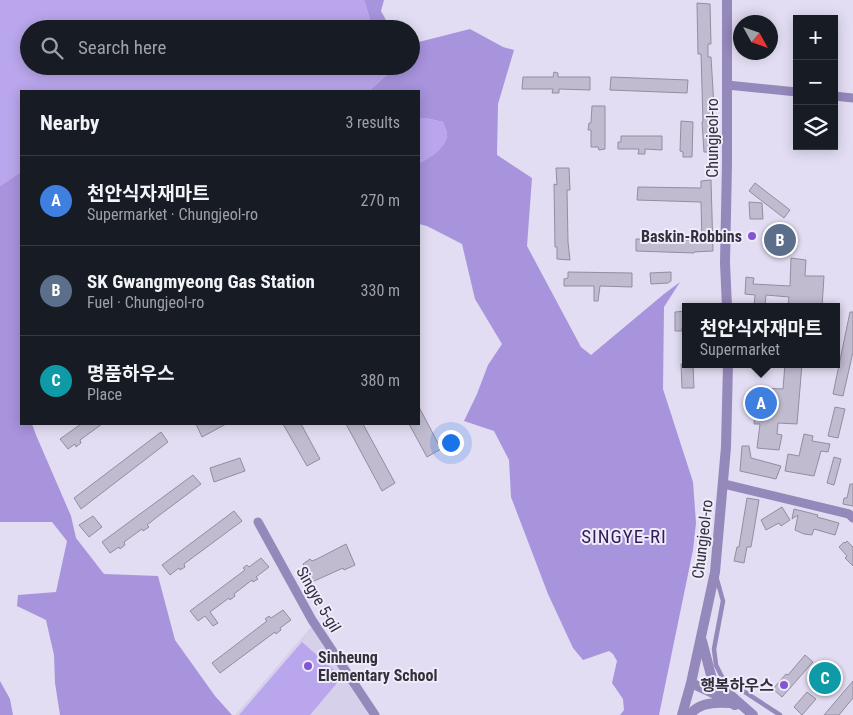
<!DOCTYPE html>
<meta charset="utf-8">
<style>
:root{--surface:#171b24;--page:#242831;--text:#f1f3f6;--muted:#9ea1a6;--line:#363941;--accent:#8256d0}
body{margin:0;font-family:"Roboto Condensed","Noto Sans KR",sans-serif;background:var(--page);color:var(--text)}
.controls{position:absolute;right:15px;top:15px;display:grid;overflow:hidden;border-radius:0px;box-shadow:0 2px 12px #0003}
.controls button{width:45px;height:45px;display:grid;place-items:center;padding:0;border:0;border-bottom:1px solid var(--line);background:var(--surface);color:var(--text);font:25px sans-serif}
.compass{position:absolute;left:733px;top:15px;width:45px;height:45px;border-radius:50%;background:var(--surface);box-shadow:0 2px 12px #0003;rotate:130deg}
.you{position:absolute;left:450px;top:442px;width:18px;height:18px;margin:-12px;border:4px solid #fff;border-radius:50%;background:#1a73e8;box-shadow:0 0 0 8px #1a73e833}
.badge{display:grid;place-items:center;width:32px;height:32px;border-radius:50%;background:var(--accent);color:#fff;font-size:16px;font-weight:700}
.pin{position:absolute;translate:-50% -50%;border:2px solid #fff;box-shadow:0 1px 5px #0006}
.popup{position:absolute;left:682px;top:303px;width:158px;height:65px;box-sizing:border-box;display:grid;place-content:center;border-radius:0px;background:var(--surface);filter:drop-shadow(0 1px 4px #0005);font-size:16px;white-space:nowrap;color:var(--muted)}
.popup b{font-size:19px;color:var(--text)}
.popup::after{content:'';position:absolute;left:50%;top:100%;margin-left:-10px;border:10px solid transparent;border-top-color:var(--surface)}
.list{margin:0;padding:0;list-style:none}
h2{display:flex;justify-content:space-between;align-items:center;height:65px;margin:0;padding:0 20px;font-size:21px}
h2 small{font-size:16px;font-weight:400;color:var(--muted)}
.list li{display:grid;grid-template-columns:32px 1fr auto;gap:15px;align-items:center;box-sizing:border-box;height:90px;padding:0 20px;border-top:1px solid var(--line)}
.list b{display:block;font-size:19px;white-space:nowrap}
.list p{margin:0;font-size:16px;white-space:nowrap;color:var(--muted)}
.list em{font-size:16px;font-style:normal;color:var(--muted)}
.icon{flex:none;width:28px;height:28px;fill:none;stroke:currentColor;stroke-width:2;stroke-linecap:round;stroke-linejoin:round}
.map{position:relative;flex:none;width:853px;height:715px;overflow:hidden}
.search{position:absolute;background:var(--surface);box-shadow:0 2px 12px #0003;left:20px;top:20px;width:400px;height:55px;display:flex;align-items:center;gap:12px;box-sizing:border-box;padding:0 18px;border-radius:28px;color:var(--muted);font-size:19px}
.panel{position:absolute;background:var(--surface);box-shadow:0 2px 12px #0003;left:20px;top:90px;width:400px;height:335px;border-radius:0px}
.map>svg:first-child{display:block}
.built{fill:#d6d0ea}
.green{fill:#b9a6ec}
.forest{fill:#a893dd}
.building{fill:#c0bbcf;stroke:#928da0}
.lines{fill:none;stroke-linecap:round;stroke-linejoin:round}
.service{stroke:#9588ba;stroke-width:4.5}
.minor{stroke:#9588ba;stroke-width:9}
.tertiary{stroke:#9588ba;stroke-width:10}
.poi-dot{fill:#8256d0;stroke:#efebfc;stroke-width:2}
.labels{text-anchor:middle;stroke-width:4;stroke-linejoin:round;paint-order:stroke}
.street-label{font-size:16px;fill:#323038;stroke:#efebfc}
.poi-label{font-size:16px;font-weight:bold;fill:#323038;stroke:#efebfc;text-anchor:end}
.quarter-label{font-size:19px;letter-spacing:1px;fill:#321d57;stroke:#efebfc}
</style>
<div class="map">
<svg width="853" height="715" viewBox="0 0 853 715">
<rect width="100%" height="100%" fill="#e2ddf2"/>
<!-- built -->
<path class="built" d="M311,627L374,715H235L244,705Z"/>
<!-- green -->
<path class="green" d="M0,0H364L373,29H29V66H386L388,74L369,91H21V172L0,186Z
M419,118H426L443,122C444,126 447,131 447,134C447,147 429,159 419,163Z
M302,642L342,677L310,715H239Z"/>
<!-- forest -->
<path class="forest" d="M364,0H384L381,11L391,29H373Z
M470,29L503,47L514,50L498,104L497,155L532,178L527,246L581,347L591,355L664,294L680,282L664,307L663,389L693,482L696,523L693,550L659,715H620L624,710L623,699L612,683L617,661L613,654L609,651L583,660L573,648L548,594L511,497L509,460L494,431L464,421L477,394L488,365L502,344L475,299L462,244L427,226L419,224V163C429,159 447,147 447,134C447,131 444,126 443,122L426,118H419V91H369L388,74L386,66H411V44Z
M21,172V424H32L36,435L71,516L76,538L104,574L158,576L175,640L215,696L232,715H60L55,683L54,655L46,620L17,606L18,595L56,592L67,541L52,522H0V186Z
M0,681L10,699L13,715H0Z"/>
<!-- building -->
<path class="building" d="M697,3L710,4L711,44H708V57H711L714,107V152H704L702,122H703L701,54H698Z
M554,72L558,73V77H590V90L559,89V93H552L553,89H522L523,77H553Z
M611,77L688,80L687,93L610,90Z
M592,106H605V149L599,150L598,147H591V130H588L589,123H591Z
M681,121L693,122L692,157H683V152L680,151Z
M621,136H662V150L645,149V154H638L639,149H618V142H621Z
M556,168H569L570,190H567L568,242L570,260L557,259V247H555L554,184L557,185Z
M711,180L713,251L694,252V253L636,251V239L702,240L701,202L637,200L638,187L701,188V181Z
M755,183L790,210L784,218L749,191Z
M749,202L762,203L763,219H750Z
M781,232L790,255L785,257L780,245L766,251L763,243L777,238L775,235Z
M791,258L806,260L805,276H824L822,307H788L789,297L766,295L765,307H754L755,295L745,294L746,277L754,278L753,284L790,286Z
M568,272L632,273V287L600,286L598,301H594V286H564V279L568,278Z
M671,272V281L668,283L651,284L650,273Z
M686,311V328H682V331H675V312Z
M850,312H853V352L843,396L833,394Z
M681,364H693L694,388H682Z
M785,364H802L797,424L778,423L777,434L782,435L779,450L757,448L760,424H754L755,414H751L752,391L758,390V388L783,389Z
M419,407L441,449L427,457L409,424H419Z
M835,407L845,409L838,438L828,436Z
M81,424H102L80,440L81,443L76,447L75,444L68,449L60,439Z
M196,424H226L202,437Z
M283,424H301L320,459L307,466Z
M346,424H363L395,483L382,491Z
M161,432L168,442L81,509L74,498Z
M804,434L813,436L812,441L830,444L828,452L821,451L814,476L785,471L788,454L799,456Z
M742,446H749L751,458L781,466L776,479L740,471Z
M834,457L841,459L834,485L827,483Z
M240,458L245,471L214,482L210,468Z
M193,475L201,484L157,517L147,525L149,527L143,531L142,529L124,542L125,545L120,549L119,547L110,553L102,542Z
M850,484H853V506L843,504L844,498H847Z
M747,498L759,500L751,547H747L744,563L734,561L737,547H739Z
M782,507L790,520L781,526L779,523L766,530L761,520Z
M794,509L818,515L817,517L839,523L835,535L814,529L812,535L804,534L795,530L798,515L792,519Z
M234,511L242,521L184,564L185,567L180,570L179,568L170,575L162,565Z
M93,516L102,527L89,537L79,525Z
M847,541L853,547V566L845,558L847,556L839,547L844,542L845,543Z
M346,544L355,565L344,570L343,568L312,582L303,564L310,559L312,561L317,559Z
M261,558L269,567L256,577L258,579L253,582L252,580L234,594L235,596L230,600L229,598L210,612L218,623L213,626L205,616L198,621L190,611L245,570L243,568L247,565L249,567Z
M283,610L291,620L280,628L281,630L276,634L275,632L220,673L212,663L267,621L265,619L269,616L271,618Z
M805,655L813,662L782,697L773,689L786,674L788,675Z
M828,666L836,673L823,689L814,682Z
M853,681V698L839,715H824Z
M807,692L816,699L802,715L794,707Z"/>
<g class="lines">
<!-- service -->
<path class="service" d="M716,576L723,601L714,649L716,665L722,677L780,715"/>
<!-- minor -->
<path class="minor" d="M727,85L797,92
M834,96L853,98
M724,484L849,514L853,518
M258,522L312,620L375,715"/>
<!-- tertiary -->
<path class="tertiary" d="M727,307L725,263L727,163V0
M702,641L712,679L753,715
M691,683L715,694L735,705
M682,715L691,683L715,572L726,447L728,364
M690,715C698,702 716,702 729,703"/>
</g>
<!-- markers -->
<g class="poi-dot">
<circle cx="752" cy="236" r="5"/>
<circle cx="308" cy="666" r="5"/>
<circle cx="784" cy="685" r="5"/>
</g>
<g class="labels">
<!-- street labels -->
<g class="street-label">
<text transform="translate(712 138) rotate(-90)" y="6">Chungjeol-ro</text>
<text transform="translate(702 539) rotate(-83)" y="6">Chungjeol-ro</text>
<text transform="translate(319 599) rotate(60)" y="6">Singye 5-gil</text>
</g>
<!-- poi labels -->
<g class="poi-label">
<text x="742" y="242">Baskin-Robbins</text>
<text x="318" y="663" text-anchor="start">Sinheung<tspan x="318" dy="18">Elementary School</tspan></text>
<text x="774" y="691">행복하우스</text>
</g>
<!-- quarter labels -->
<g class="quarter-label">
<text x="624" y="543">SINGYE-RI</text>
</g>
</g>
</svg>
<div class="controls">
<button>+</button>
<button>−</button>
<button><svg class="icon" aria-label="layers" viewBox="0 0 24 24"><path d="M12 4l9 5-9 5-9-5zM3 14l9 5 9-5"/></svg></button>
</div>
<svg class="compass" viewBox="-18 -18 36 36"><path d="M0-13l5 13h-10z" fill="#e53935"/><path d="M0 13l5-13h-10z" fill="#9ea1a6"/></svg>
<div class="you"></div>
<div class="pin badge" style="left:761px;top:403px;background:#3f7fe0">A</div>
<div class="popup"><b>천안식자재마트</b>Supermarket</div>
<div class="pin badge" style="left:780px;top:240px;background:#5c6f8a">B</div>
<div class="pin badge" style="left:825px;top:678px;background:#0f9aa8">C</div>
<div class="search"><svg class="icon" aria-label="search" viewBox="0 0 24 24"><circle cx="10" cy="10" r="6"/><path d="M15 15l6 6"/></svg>Search here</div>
<section class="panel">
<h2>Nearby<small>3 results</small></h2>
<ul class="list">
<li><span class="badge" style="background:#3f7fe0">A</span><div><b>천안식자재마트</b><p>Supermarket · Chungjeol-ro</p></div><em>270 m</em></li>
<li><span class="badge" style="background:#5c6f8a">B</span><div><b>SK Gwangmyeong Gas Station</b><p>Fuel · Chungjeol-ro</p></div><em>330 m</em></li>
<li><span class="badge" style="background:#0f9aa8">C</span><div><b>명품하우스</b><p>Place</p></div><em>380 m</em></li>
</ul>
</section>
</div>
